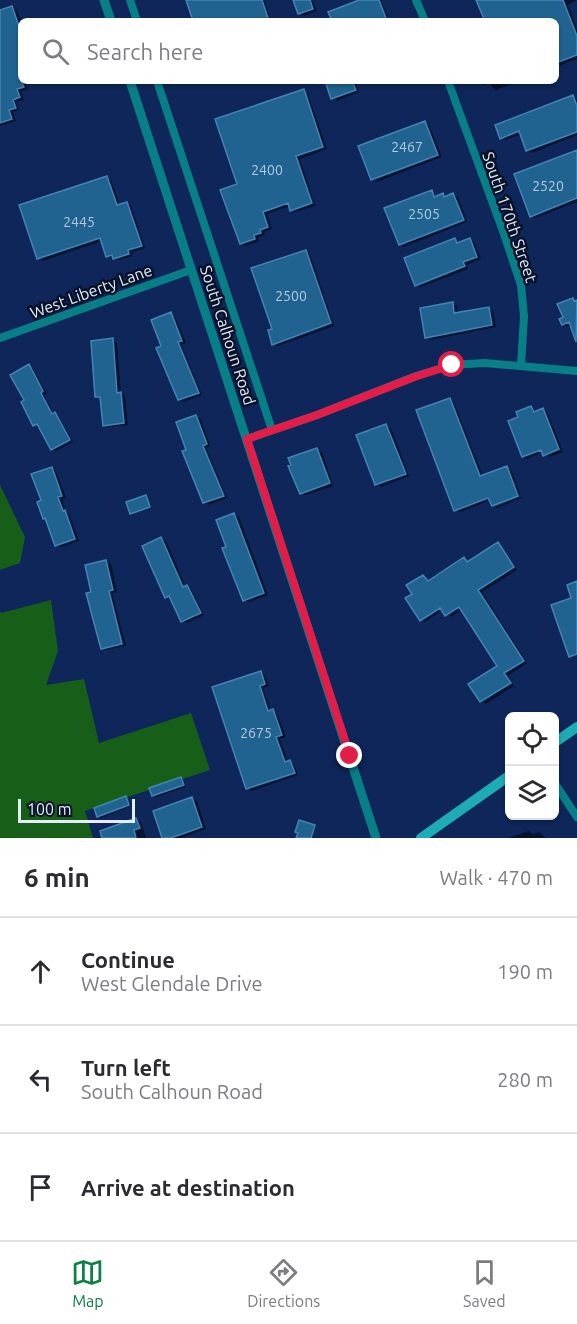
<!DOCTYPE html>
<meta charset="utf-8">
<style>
:root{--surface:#fff;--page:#f2f2f3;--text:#2b2b33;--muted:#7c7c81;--line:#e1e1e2;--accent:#0b8043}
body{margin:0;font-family:Ubuntu,sans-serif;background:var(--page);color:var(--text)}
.controls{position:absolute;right:18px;bottom:18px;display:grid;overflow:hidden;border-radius:9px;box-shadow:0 2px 4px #0004}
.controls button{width:54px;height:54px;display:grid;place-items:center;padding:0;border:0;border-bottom:2px solid var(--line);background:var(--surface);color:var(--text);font:30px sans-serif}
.scale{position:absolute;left:18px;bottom:15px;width:117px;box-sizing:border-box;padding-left:6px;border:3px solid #e5ecfa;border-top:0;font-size:16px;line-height:21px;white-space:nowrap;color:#e5ecfa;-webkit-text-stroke:4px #071228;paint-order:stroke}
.stop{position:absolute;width:18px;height:18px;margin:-14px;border:4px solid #e11d48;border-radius:50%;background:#fff}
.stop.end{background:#e11d48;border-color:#fff;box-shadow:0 2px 6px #0008}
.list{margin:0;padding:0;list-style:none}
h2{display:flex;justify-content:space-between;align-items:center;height:78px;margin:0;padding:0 24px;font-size:26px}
h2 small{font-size:20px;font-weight:400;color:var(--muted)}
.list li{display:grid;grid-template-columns:39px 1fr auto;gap:18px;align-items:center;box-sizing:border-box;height:108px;padding:0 24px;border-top:2px solid var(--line)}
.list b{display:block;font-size:22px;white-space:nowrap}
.list p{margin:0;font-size:20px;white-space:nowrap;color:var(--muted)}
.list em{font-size:20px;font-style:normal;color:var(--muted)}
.icon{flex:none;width:33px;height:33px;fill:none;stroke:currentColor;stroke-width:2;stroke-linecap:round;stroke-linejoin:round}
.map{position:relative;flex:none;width:577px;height:838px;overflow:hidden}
.search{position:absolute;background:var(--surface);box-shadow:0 2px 4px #0004;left:18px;right:18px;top:18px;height:66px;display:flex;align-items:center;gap:15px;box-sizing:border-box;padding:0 21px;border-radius:9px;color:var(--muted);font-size:22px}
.sheet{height:402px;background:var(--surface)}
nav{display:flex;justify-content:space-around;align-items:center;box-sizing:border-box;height:84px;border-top:2px solid var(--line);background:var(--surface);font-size:16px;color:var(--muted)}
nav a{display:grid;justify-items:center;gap:3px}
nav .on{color:var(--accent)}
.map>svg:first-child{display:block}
.green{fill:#175f18}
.shadow{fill:#0007}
.building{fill:#206290;stroke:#4484b4;stroke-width:1.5}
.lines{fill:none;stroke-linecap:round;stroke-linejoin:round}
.minor{stroke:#087f87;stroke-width:8}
.tertiary{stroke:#087f87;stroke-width:9}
.secondary{stroke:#1dabb5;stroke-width:10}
.route{stroke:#e11d48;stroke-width:8}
.labels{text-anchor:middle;stroke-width:5;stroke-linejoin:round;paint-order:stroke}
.number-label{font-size:14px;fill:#b4cae0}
.street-label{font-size:16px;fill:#e5ecfa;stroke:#071228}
</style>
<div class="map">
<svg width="577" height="838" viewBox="0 0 577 838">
<rect width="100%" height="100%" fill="#0e265a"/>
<!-- green -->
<path class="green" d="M0,485L25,537L20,563L0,570Z
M51,600L58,651L46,685L84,679L99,743L191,713L210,770L85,811L93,838H0V611L1,613Z"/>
<!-- shadow -->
<path class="shadow" d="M187,0H264L271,21H194Z
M294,0H312L317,11L304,16L299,13Z
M364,0H381L389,20L333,21Z
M478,0H577L568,5L577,29V59L556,67V21H486Z
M12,8L17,10L21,23V81H25L28,89L21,92L24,100L16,102L19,110L13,112L16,121L0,126V12Z
M214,81H229L219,84Z
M326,81H359L355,82L359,92L337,101L333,98Z
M479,81H520L496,90L492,87L490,83L484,85Z
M304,91L308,94L327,149L300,159L315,206L296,212L292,210L290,206L267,214L272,229L264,232L265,235L258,238L259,241L246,246L241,243L239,185Z
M573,96L577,99V135L532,153L527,150L521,134L505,140L501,138Z
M425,122L429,125L442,157L377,182L373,179Z
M577,152V202L535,218L531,215Z
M107,177L111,180L120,206L127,203L131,206L145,248L131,253L133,256L119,260L107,256L102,241L43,261L39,258Z
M432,192L437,197L453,195L458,197L467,222L404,247L400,244Z
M455,240L459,243L470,240L474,242L481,259L467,265L468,269L421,287L416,285Z
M306,251L310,254L334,326L278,346L274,344L273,330Z
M573,299L577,302V339L572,325L567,327L563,324Z
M452,304L457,306L458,314L489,309L493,311L496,327L431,340L426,337Z
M171,314L175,316L186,343L181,345L202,395L184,402L180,399L163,347Z
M113,340L117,343L121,394L125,396L128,425L109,427L104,425L101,399L97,396Z
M29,366L33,369L47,394L44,395L54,415L59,417L73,442L56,451L52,449L39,428L35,425L26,401Z
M449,399L454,402L483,477L507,468L511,470L520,494L494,504V506L491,500L460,512L456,510Z
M531,408L537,412L543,410L547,412L563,452L549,457L543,452L527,459L523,456L520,418Z
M196,417L201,419L210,446L206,448L227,498L209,505L204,502L188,450Z
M386,425L391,428L409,476L381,487L377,484Z
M317,450L322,452L333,486L306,495L301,493Z
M52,468L56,471L66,498L62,499L66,512L69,514L79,541L61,547L56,545L48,520L44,518L43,501Z
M146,496L151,508L131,513Z
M521,497L522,498L497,508L495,507Z
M234,515L239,517L268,595L249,602L244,600L228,548Z
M161,538L166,541L186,587L191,589L204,615L187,623L183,621L172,599L166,597Z
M498,544L502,547L517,570L482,592L527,663L508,676L514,686L486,704L481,701L471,685L499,667L463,609L451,617L443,610L425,622L421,619L414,594L423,576L429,582L464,559L469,562Z
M106,561L111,564L117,592L112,593L126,646L106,650L102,648L93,593Z
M261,672L265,675L269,686L263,688L271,711L277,713L286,737L280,739L288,762L294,764L298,775L252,791L247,788Z
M181,778L184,780L186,787L156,797L153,795Z
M125,798L128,800L131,806L101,818L98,816Z
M192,799L197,801L206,829L181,838H163Z
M136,820L141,822L146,838H104Z
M528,831L533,834L539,832L546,838H508Z"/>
<!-- building -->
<path class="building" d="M186,0H262L269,21H193Z
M293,0H310L313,9L298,14Z
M359,0H379L386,18L378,21H332L328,12Z
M476,0H563L577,36V55L556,63V21H485Z
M12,6L21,32V81L24,87L17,89L20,97L13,100L16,108L9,110L12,119L0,123V10Z
M325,81H352L356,90L331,99Z
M304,89L323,147L296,156L312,203L290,211L288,203L263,212L268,227L260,230L261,233L254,235L255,239L240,244L220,190L237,184L215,119Z
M573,95L577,106V132L526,151L519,131L500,139L495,125Z
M425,121L438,155L371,180L358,146Z
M577,150V198L530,217L514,174Z
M107,176L117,205L127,202L142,246L128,250L129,254L113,259L112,255L106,257L100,238L37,259L19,205Z
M432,190L434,197L443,193L444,197L453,193L464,220L399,245L384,208Z
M455,238L457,243L470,238L477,257L463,262L465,266L415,286L404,258Z
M306,250L331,323L272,345L268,330L272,329L251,268Z
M573,298L574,301L577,300L576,342L569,322L562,325L559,319L563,317L557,304Z
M453,302L454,313L489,307L492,325L425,338L420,308Z
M171,312L182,341L178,342L199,393L178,400L156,348L161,346L151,320Z
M113,338L117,393L121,392L124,423L103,426L100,397H95L91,341Z
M29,364L43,391L41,393L52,414L55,412L70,440L51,450L37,424L33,426L21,402L24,400L10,375Z
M450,398L480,476L507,466L518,496L492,506L488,498L454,511L416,410Z
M531,406L534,412L543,408L559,449L543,456L541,450L522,457L508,421L518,417L516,412Z
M196,415L207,444L203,446L224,496L203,503L182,451L186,450L176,422Z
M386,424L406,474L375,485L356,435Z
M317,448L330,483L300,494L288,466L291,465L288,458Z
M52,467L62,496L58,497L63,511L65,510L75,539L55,546L45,518L43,519L37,502L41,500L31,474Z
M146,495L150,507L130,514L126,502Z
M234,513L264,593L243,601L222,548L226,547L216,520Z
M161,537L183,587L187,585L201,613L181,622L169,596L165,598L142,546Z
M498,542L514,567L478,590L524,661L504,673L511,683L480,702L468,684L497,666L459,607L445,616L440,608L420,621L405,598L412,594L406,585L423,575L428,581L464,557L467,562Z
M106,560L113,590L109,591L122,644L101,649L86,593L91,592L85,565Z
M577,581V654L569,657L551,605L571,598L567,585Z
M261,671L265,684L260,686L268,711L273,709L282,735L276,737L285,762L290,760L295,773L246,789L212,687Z
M181,777L184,785L152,796L149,788Z
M126,796L129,805L97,817L94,808Z
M192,797L202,827L171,838H162L153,811Z
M136,818L140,828L134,830L136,838H102L100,831Z
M299,820L315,825L311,838H296L298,833L295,832Z"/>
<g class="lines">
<!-- minor -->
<path class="minor" d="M130,0L137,21
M416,0L425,21
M157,81L272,430
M448,81L504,234L521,285L524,316L521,366
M0,338L191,270
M247,439L317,415L416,376L452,365L485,363L577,371
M554,782L577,817"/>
<!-- tertiary -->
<path class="tertiary" d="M104,0L111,21
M130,81L376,838"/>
<!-- secondary -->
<path class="secondary" d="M554,743L577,727
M421,838L510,775"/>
</g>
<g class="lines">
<!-- route -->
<path class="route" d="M350,756L247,439L317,415L417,376L452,365"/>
</g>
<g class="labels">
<!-- number labels -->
<g class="number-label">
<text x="407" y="152">2467</text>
<text x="267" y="175">2400</text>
<text x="548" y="191">2520</text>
<text x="424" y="219">2505</text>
<text x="79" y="227">2445</text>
<text x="291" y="301">2500</text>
<text x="256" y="738">2675</text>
</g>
<!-- street labels -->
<g class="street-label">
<text transform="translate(510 217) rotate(71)" y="6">South 170th Street</text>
<text transform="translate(91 291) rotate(-20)" y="6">West Liberty Lane</text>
<text transform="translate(228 335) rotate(72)" y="6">South Calhoun Road</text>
</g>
</g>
</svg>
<div class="controls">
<button><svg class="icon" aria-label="locate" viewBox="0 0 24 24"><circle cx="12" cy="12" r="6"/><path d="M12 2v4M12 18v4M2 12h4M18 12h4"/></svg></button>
<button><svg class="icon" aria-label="layers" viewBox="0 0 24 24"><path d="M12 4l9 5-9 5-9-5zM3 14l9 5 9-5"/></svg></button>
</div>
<div class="scale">100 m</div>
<div class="stop" style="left:452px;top:365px"></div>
<div class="stop end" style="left:350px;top:756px"></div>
<div class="search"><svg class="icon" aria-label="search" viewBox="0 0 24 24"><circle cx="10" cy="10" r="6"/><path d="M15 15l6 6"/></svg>Search here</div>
</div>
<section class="sheet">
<h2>6 min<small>Walk · 470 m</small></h2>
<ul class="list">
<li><svg class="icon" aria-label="ahead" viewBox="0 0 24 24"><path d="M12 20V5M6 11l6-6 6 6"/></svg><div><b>Continue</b><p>West Glendale Drive</p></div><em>190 m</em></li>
<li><svg class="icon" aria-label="left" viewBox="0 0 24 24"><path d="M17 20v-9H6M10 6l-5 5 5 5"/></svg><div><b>Turn left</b><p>South Calhoun Road</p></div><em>280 m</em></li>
<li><svg class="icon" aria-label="arrive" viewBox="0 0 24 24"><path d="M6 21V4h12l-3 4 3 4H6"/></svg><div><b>Arrive at destination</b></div></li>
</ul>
</section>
<nav>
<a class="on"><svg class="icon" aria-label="map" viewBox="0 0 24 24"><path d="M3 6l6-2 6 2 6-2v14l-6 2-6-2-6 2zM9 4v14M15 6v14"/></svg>Map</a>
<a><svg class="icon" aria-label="directions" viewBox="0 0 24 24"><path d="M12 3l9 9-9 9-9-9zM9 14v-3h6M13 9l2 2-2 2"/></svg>Directions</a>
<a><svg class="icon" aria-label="saved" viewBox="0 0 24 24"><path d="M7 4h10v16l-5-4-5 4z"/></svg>Saved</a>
</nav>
